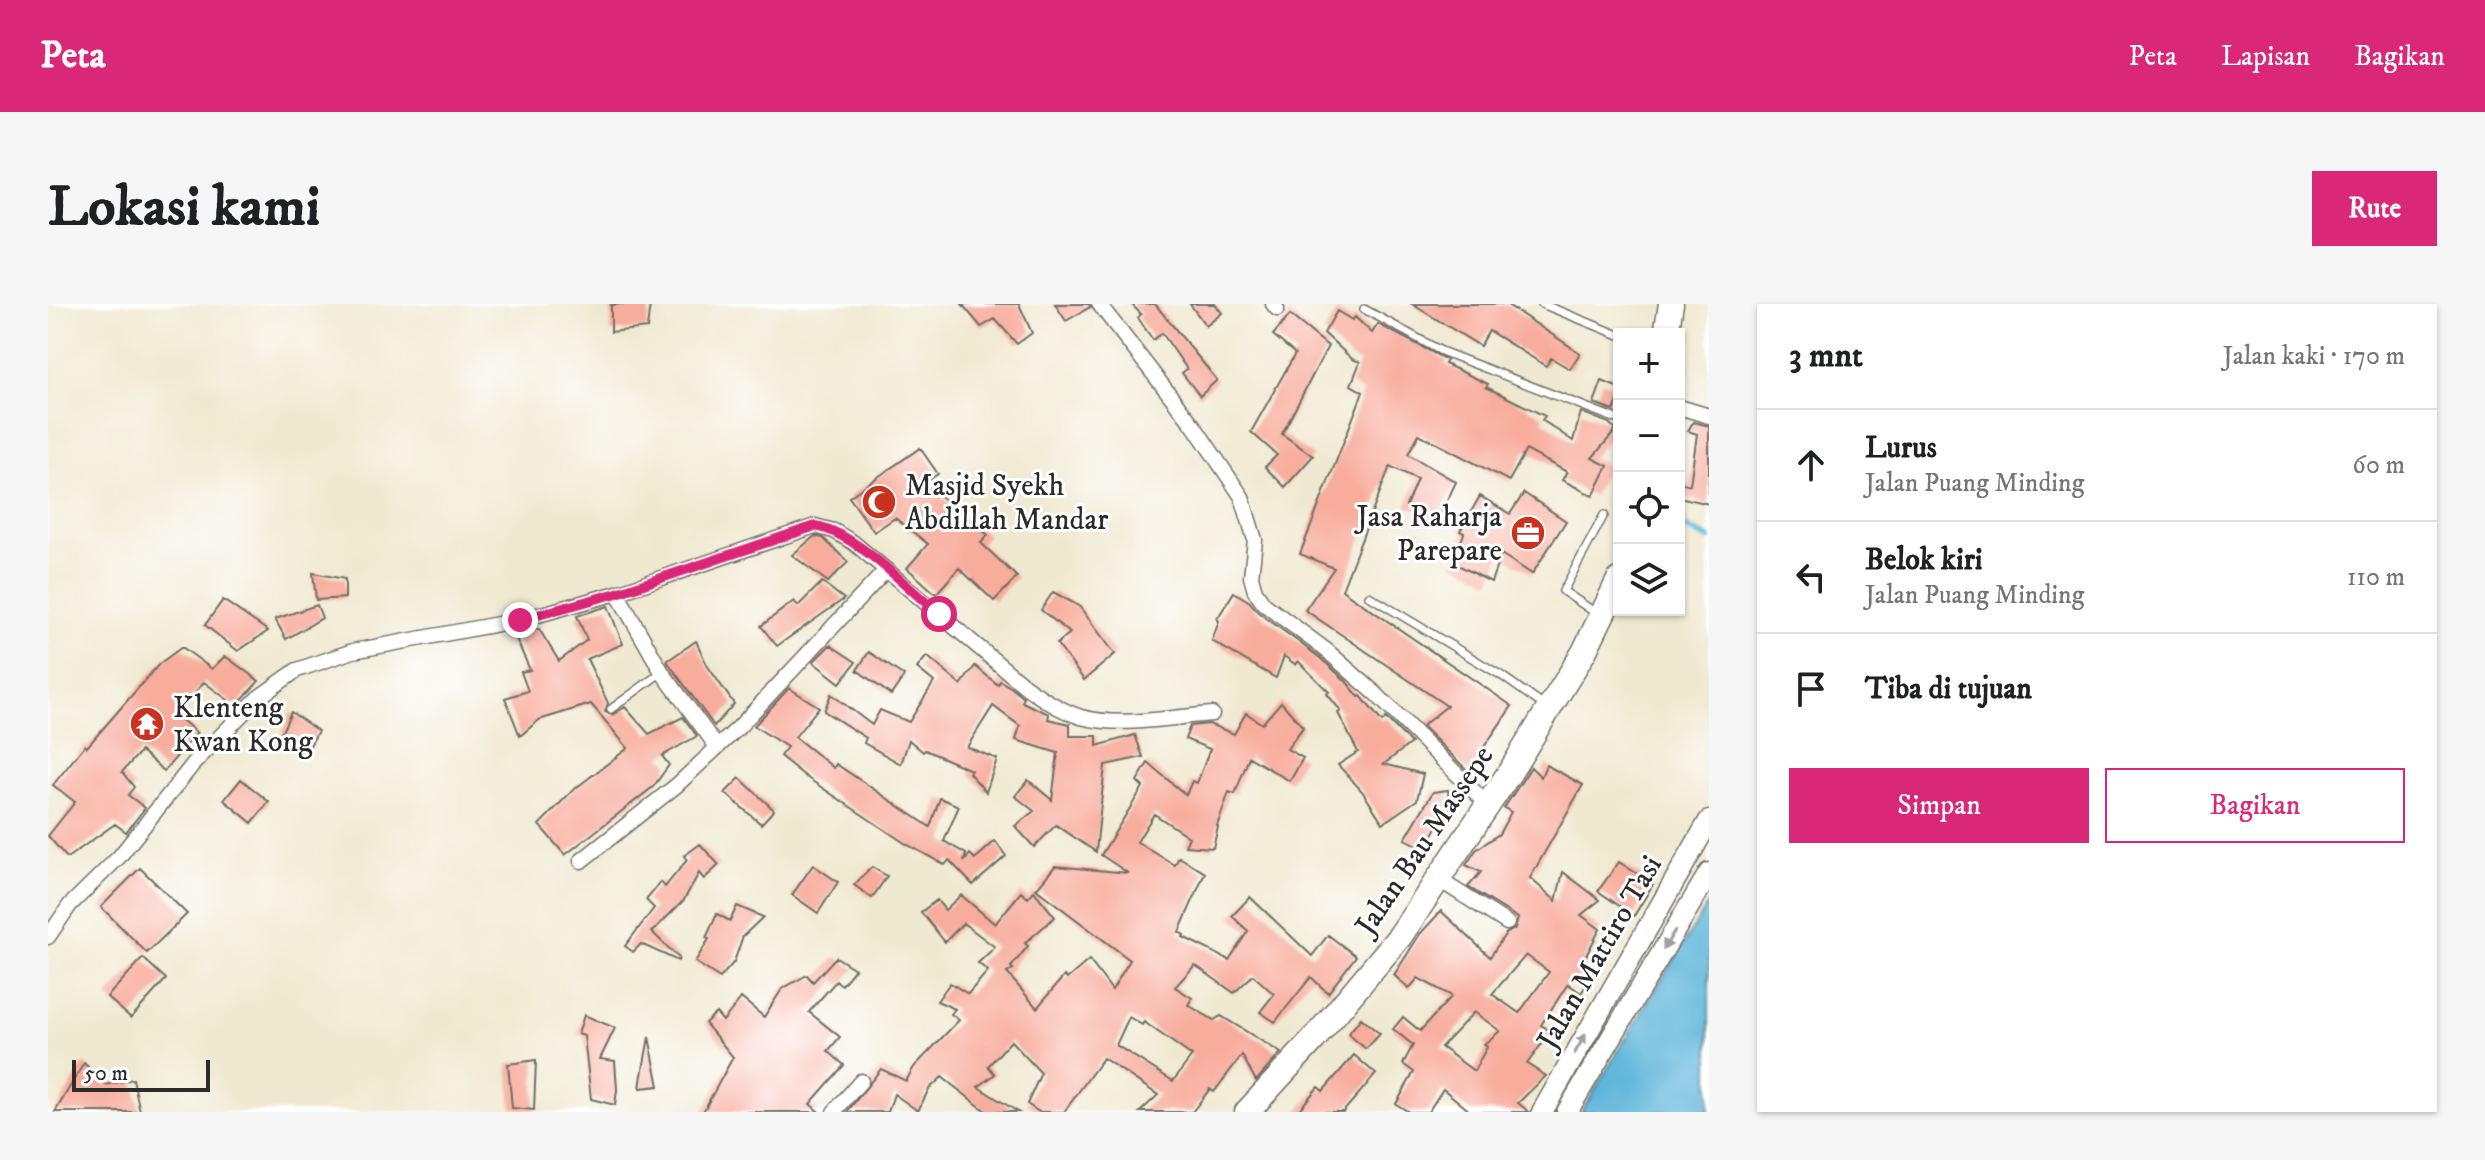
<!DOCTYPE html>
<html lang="id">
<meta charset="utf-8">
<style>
:root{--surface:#fff;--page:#f6f6f6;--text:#202124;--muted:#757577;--line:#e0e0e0;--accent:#db2777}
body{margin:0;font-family:"IM FELL DW Pica",serif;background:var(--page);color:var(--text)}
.controls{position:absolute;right:24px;top:24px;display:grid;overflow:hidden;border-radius:0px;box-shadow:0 2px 6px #0004}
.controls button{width:72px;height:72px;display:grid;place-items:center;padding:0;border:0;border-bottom:2px solid var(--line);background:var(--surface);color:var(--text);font:40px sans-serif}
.scale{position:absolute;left:24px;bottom:20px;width:138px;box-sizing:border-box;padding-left:8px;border:4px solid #2b2b2b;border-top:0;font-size:22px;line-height:28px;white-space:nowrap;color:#2b2b2b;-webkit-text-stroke:6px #fff;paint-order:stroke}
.stop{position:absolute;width:24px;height:24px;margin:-18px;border:6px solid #db2777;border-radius:50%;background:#fff}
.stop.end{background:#db2777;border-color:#fff;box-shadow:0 2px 8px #0008}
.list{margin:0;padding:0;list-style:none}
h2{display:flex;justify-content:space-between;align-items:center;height:104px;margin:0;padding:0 32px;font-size:34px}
h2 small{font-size:26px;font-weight:400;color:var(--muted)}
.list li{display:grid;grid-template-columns:52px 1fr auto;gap:24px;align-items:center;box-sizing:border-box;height:112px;padding:0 32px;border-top:2px solid var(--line)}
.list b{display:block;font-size:30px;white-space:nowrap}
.list p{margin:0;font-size:26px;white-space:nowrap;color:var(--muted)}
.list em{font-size:26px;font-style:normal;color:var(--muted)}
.actions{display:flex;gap:16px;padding:24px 32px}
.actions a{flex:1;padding:18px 0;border:2px solid var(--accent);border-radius:0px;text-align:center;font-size:28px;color:var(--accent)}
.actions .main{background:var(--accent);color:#fff}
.icon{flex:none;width:44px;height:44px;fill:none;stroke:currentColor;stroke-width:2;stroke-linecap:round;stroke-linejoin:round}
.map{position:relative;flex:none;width:1661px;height:808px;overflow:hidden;border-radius:0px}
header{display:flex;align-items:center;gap:48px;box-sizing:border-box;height:112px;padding:0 40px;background:var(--accent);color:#fff}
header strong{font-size:38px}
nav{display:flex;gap:44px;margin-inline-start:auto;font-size:28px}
.intro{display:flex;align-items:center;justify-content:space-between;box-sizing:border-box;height:192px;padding:0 48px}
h1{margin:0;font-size:56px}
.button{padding:20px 36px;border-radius:0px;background:var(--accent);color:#fff;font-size:28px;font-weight:700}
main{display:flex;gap:48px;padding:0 48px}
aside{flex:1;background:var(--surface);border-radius:0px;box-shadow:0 2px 6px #0004}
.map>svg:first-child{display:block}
.water{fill:#5db5da;stroke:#447082;stroke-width:2}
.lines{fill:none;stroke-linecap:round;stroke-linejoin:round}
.stream{stroke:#5db5da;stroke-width:6}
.building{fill:#f8ac9b;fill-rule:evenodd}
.service-casing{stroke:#706e65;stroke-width:10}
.minor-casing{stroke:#706e65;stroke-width:17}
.secondary-casing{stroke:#706e65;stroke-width:23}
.trunk-casing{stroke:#706e65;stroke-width:27}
.service{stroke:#fff;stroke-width:7}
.minor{stroke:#fff;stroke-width:14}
.secondary{stroke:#fff;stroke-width:20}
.trunk{stroke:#fff;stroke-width:24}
.oneway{fill:#a0a0a0}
.route{stroke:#db2777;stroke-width:10}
.labels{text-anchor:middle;stroke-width:6;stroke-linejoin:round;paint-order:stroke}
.poi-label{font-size:30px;fill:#2b2b2b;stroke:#fff;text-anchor:start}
.street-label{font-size:30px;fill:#2b2b2b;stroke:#fff}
</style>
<header>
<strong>Peta</strong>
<nav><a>Peta</a><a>Lapisan</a><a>Bagikan</a></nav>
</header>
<div class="intro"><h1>Lokasi kami</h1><a class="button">Rute</a></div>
<main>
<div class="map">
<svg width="1661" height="808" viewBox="0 0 1661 808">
<rect width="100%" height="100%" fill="#fff"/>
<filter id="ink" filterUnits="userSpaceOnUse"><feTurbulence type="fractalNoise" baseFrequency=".0125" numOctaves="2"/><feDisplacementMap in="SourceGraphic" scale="16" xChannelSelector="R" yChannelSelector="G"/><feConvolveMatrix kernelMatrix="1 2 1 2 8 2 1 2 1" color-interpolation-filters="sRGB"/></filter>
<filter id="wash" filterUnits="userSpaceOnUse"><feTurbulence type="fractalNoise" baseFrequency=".006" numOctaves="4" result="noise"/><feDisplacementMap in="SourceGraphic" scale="32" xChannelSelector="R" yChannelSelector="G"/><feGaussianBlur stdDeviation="1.8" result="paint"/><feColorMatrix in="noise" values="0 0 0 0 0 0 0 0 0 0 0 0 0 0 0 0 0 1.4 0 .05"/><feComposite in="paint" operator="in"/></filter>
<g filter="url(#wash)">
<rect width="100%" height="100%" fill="#f0e9d1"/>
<!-- water -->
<path class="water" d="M1661,598V808H1533Z"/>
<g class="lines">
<!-- stream -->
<path class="stream" d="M1631,220L1661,235"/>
</g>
<g id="blocks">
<!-- building -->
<path class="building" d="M573,0H602L599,24L563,28V1Z
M914,0H971L984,29L969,40L947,15L933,23Z
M1007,0H1041L1042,3L1018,17Z
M1083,0H1107L1169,76L1152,92L1134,69L1139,65L1114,29L1105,36L1090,14L1093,10Z
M1142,0H1167L1174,9L1158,22Z
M1364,0H1458L1532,49L1522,65L1503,54L1498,62L1441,27L1432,42Z
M1289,7L1304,16L1307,13L1324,29L1330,20L1399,56L1397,60L1440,80L1438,83L1497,112L1494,116L1525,137L1533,108L1561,119L1568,126L1544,154L1560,162L1545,192L1514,176L1519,168L1478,146L1461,177L1371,130L1360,150L1408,178L1390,216L1358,202L1369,175L1342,162L1294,286L1464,402L1432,449L1437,462L1421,468L1374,422L1399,402L1257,306L1286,264L1252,250L1315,88L1303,81L1312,58L1304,55L1276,29Z
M1242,11L1280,42L1234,130L1265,152L1237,183L1217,163L1229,151L1203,128L1247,50L1225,31Z
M1554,77L1571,84V95L1566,107L1546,99Z
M1645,118L1661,122V200L1631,193V178L1642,181L1649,130L1640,127Z
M872,144L890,170L876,179L940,231L933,239L969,273L946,297L911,264L888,290L859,264L880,240L847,214L826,228L801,193Z
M1476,189L1518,217L1484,270L1453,250L1443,278L1406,259L1416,229L1412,227L1432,192L1462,210Z
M767,232L775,234L800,258L780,278L744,251Z
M265,269L297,275V294L268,296Z
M774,278L796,295L729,342L713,322L746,297L750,302Z
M1005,288L1031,302L1067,350L1036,376L1009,340L1022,329L993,306Z
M1186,288L1202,298L1210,308L1271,353L1297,376L1311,393L1313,392L1334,418L1338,414L1363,439L1336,460L1375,470L1369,496L1335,519L1314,487L1290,461L1310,448L1290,409L1293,407L1279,390L1281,388L1250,357L1248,361L1236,352L1228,374L1164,337L1171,317L1169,315Z
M175,296L220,327L190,347L157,321Z
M269,301L274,314L238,335L227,315Z
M560,302L575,340L539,355L560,399L557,408L564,411L577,403L601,430L635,413L649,432L614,452L621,461L605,483L517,551L491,521L524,487L580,444L543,400L491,416L472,432L457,394L480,387L473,368L482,366L466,330L491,325L511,357L539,336L529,312Z
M648,337L659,361L686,400L666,422L619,357Z
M782,341L808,358L792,379L765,358Z
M134,343L164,365L177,352L211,377L188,402L156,378L128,411L149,429L116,467L93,447L74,468L86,483L80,491L97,504L78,528L67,520L19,554L0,532L27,498L5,481L37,441L39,443L111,360Z
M821,348L856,372L843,391L809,366Z
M879,352L913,381L927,362L950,381L952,377L964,384L976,394L974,398L1001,410L1000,415L1022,420V432H1049V442L1087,431L1095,453L1057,461L1048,548L1008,521L986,543L967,522L986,507L967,492L980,476L1004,496L1010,449L968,436L972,422L945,402L919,443L949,455L938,488L921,469L923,466L877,446L875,448L861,436L853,460L816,439L818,434L776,407L783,390L824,421L832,406L861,418L886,378L869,364Z
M741,384L771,403L747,433L786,464L788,460L882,523L892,494L911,502L896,537L918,550L916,558L922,550L927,555L947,537L958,552L925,581L901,556L897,561L858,540L758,473L732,452L739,443L706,422Z
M1233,398L1255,423L1239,445L1255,454L1242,477L1201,453L1187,490L1181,488L1169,522L1170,523L1165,544L1137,542L1141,533L1106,510L1089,538L1127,561L1131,553L1157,569L1131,628L1136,631L1135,633L1181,656L1200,627L1184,612L1202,593L1264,652L1280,631L1308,652L1280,689L1263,673L1227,718L1212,708L1226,690L1205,671L1186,689L1147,661L1127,683L1144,694L1140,701L1166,716L1173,712L1233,749L1208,777L1194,751L1166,788L1162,785L1144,808H1092L1110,791L1055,754L1016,808H991L979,800L993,769L963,737L940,762L947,770L930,783L970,808H939L894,773L881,785L870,807L846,790L840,808H799L833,765L858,777L866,763L911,716L903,710L907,705L889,697L902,679L920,690L940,667L930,659L947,643L915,619L897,638L873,608L889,596L897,606L913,591L947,620L973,588L980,594L986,587L1007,613L977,639L980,642L963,663L965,665L959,669L989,704L1016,672L1019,675L1041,656L1064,686L1082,656L988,585L1007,562L1080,569L1053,551L1095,483L1089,477L1100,459L1138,491L1144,477L1149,479L1162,445L1137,435L1142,422L1161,420L1186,430L1198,409L1214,420ZM1081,713L1094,721L1096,718L1144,752L1125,777L1068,741Z
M243,408L270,427L256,452L232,432Z
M1498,461L1535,481L1482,574L1508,597L1515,568L1552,596L1533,611L1552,625L1533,661L1546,670L1533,689L1520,680L1493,721L1503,727L1479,760L1498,772L1470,799L1481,808H1423L1395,785L1380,808H1361L1348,800L1366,768L1355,760L1365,741L1345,725L1355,713L1372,727L1404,692L1370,674L1361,685L1346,671L1372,630L1393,607L1442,653L1458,629L1467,625L1470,614L1420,583L1433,568L1418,561L1428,546L1451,530L1463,508L1456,504L1483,463L1493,473ZM1478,651L1501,668L1471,709L1444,690ZM1426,708L1452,727L1436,740L1439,743L1426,767L1393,743Z
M692,474L726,506L713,520L677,489Z
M193,475L221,498L204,519L176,496Z
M1400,486L1403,518L1393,516L1377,545L1357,535L1385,488Z
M652,540L671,561L656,575L651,569L636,596L604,628L631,654L630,657L593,640L585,648L577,642L606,604L598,596L613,578L617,583L639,556L636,552Z
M1571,558L1605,580L1586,612L1550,587Z
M765,561L790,578L770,609L744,591Z
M824,563L839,572L824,594L806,581Z
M92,564L139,610L99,649L53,603Z
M689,602L715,613L695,632L686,658L672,674L647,658L661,635L658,634L669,610L682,617Z
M788,653L807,665L794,681L788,677L761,708L792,733L780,747L796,761L762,800L771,808H655L685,753L657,719L668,709L675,717L693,694L716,713L734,685L759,671L765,678Z
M95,654L118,675L83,714L59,693Z
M536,711L567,724L552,755L567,757L569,786L567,801L543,795L536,732L530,730Z
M1313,714L1332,730L1318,745L1300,730Z
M601,733L611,782L592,784L594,771Z
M1306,751L1328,770L1295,808H1249L1270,783L1275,787Z
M488,756L486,806L464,804L460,760Z
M36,759L58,781L85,775L92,808H7Z"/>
</g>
</g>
<g filter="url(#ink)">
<use href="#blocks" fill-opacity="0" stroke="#706e65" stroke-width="2"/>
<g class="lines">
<!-- service casing -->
<g class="service-casing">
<path id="service" d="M1494,0L1571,31
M1316,5L1393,47L1571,116
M1321,292L1454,372L1499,404
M1548,309L1515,287L1556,211
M563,405L614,368"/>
</g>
<!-- minor casing -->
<g class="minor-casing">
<path id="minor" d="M1051,0L1146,122L1194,193L1207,236L1203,273L1207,287L1216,300L1278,346L1327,389L1439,500
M1225,0L1229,5
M1631,103L1661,112
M569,289L614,368L669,443
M533,557L629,481L690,424L838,266
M1390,575L1459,619
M0,633L22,601L71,553L146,459L210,394L249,366L305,347L472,316L569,289L767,222L786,227L806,239L978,383C995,395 1013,407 1033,413C1074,424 1123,413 1164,410
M786,808L813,777"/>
</g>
<!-- secondary casing -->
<g class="secondary-casing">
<path id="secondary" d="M1494,808L1661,517
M1519,808L1661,569"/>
</g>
<!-- trunk casing -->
<g class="trunk-casing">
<path id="trunk" d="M1618,30L1623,0
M1199,808L1266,735L1352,632L1462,468L1536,348L1571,276"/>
</g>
<!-- service -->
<use href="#service" class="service"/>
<!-- minor -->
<use href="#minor" class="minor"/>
<!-- secondary -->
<use href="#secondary" class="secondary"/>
<!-- trunk -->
<use href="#trunk" class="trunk"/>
</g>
<!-- one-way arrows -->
<defs><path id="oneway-solid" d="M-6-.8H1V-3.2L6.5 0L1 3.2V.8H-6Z" transform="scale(2)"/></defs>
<g class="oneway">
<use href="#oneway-solid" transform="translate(1621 636) rotate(121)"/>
<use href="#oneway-solid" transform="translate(1532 740) rotate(-60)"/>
</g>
</g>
<g class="lines" filter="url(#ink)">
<!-- route -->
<path class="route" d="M472,316L569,289L767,222C805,227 861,285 891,310"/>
</g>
<!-- icons -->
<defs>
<g id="mosque-disc" transform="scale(1.8)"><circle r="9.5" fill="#c8321e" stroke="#fff"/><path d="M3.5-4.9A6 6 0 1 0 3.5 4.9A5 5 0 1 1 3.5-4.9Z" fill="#fff"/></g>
<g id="office-disc" transform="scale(1.8)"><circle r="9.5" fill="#c8321e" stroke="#fff"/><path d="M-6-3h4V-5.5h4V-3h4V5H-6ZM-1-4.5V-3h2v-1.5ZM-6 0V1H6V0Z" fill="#fff"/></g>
<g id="temple-disc" transform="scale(1.8)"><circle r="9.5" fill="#c8321e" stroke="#fff"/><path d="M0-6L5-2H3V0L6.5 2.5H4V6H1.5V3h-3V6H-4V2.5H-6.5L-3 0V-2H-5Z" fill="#fff"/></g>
</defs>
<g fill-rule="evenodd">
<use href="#mosque-disc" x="831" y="198"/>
<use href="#office-disc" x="1480" y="229"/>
<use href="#temple-disc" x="99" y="420"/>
</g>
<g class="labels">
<!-- poi labels -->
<g class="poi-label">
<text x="857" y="191">Masjid Syekh<tspan x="857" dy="34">Abdillah Mandar</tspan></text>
<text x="1454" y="222" text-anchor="end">Jasa Raharja<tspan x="1454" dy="34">Parepare</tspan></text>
<text x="125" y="413">Klenteng<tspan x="125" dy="34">Kwan Kong</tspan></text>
</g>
<!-- street labels -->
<g class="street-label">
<text transform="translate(1376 536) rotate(-56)" y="10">Jalan Bau Massepe</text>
<text transform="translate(1551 648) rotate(-60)" y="10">Jalan Mattiro Tasi</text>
</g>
</g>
</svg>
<div class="controls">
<button>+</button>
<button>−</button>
<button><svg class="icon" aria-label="locate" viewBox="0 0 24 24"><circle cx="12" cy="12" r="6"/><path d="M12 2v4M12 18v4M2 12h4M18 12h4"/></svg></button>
<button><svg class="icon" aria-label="layers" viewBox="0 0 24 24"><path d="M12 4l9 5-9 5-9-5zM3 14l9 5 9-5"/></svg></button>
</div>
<div class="scale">50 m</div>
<div class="stop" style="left:891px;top:310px"></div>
<div class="stop end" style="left:472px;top:316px"></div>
</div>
<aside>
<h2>3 mnt<small>Jalan kaki · 170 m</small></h2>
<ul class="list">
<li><svg class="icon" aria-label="ahead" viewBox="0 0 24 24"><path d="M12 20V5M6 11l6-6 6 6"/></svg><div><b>Lurus</b><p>Jalan Puang Minding</p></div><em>60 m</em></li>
<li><svg class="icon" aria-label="left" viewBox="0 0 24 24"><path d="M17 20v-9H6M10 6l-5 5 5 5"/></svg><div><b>Belok kiri</b><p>Jalan Puang Minding</p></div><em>110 m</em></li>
<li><svg class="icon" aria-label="arrive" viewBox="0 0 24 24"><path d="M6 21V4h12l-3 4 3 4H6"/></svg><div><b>Tiba di tujuan</b></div></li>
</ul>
<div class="actions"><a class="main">Simpan</a><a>Bagikan</a></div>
</aside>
</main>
